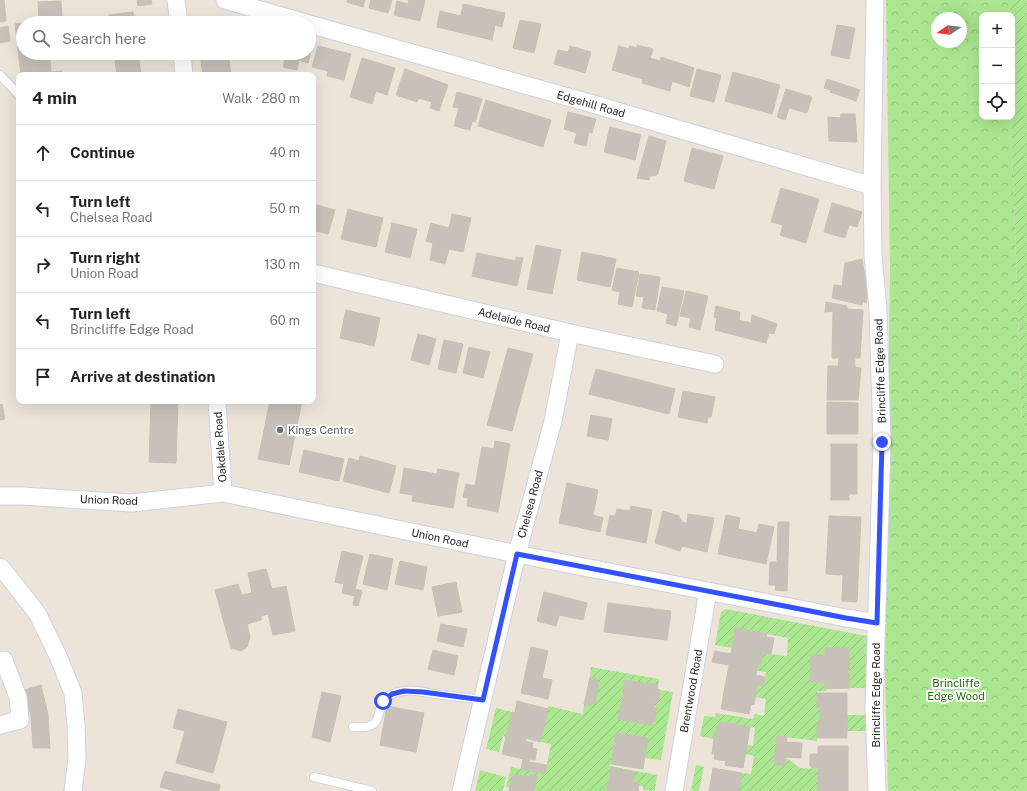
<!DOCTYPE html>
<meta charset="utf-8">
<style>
:root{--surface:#fff;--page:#f6f6f6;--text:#222;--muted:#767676;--line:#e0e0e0}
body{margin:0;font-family:"Public Sans",sans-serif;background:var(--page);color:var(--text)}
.controls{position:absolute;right:12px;top:12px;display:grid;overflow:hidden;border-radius:8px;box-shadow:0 4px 16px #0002}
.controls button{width:36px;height:36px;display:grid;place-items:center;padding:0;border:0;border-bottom:1px solid var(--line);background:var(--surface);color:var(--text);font:20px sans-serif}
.compass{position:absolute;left:931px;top:12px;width:36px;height:36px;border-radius:50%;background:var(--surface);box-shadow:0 4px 16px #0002;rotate:257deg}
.stop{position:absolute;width:12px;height:12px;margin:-9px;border:3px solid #3352ff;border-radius:50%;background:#fff}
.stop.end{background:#3352ff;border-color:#fff;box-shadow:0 1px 4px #0008}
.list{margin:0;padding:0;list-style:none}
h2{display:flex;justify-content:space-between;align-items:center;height:52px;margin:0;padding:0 16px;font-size:17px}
h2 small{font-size:13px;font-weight:400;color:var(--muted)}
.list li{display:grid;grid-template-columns:26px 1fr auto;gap:12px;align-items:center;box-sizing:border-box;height:56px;padding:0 16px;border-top:1px solid var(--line)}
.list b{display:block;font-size:15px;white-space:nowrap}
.list p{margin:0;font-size:13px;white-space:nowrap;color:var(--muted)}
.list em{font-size:13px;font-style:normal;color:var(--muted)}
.icon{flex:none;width:22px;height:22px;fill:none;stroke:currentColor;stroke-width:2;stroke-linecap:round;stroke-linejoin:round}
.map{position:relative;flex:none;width:1027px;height:791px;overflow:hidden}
.search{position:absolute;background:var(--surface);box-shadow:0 4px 16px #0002;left:16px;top:16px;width:300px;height:44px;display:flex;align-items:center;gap:10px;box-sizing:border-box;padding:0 14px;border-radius:22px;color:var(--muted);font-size:15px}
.panel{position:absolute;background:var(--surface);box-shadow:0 4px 16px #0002;left:16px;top:72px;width:300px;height:332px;border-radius:8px}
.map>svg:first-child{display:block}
.forest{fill:url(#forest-crowns);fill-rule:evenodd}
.garden{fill:url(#garden-furrows)}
.building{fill:#c7c1b9;stroke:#c7c1b3}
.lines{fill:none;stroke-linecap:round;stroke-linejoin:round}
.service-casing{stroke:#ced1e3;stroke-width:10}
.minor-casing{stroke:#ced1e3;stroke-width:19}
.service{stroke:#fff;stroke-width:8}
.minor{stroke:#fff;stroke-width:17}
.route{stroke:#3352ff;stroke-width:5}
.worship-dot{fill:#6b7280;stroke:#fff;stroke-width:1.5}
.labels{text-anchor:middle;stroke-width:4;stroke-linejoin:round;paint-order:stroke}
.street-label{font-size:11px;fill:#282828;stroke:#fff}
.worship-label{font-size:11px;fill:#5b616d;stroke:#fff;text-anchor:start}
.park-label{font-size:11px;fill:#236914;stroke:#fff}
</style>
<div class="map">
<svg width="1027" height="791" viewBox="0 0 1027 791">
<defs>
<pattern id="forest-crowns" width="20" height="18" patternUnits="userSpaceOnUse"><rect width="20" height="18" fill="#abe791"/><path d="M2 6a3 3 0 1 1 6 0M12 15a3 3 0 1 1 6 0" fill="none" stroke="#93c67d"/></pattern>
<pattern id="garden-furrows" width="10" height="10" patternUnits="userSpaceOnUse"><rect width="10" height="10" fill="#abe791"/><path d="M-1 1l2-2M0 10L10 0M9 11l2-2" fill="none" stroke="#93c67d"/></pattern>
</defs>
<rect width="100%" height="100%" fill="#ece4d9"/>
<!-- forest -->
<path class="forest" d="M886,0H1010V15H982V117H1011L1022,423L1027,431V791H888L885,675L890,269ZM937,18H961V42H937Z"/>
<!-- garden -->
<path class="garden" d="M1010,0H1027V431L1022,423L1011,117H1012V15H1010Z
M726,609L867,636V688H849V648H825V655H811V682H825L826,691H817V707L820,708V723H817V741L777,736L774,765H784L785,757L800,768L818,769V791H739L742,773L751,774L754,756L745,754L747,745L753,746L755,728L720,722L719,726H717L714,739L700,736L704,716L715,717L716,713L753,719L755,714L764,716L766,699L755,697L757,684L764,685L766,672L757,671L758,664H761L763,653L787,656L788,638L735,628L732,648L715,645L721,612Z
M591,667L659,679L658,685L625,680L618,719L654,721L656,709L654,708L655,702H658L660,690L673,692L661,760L645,758L648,738L616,733L610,766L657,775L655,791L643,790V787L639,785V783L633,782L635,772L611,767L607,791H534L537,777L530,775V777L513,774L510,788L506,787L511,767L545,774L551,744L540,742L548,706L583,714L584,704L591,705V703H595L599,681L596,680V678L590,677Z
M496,708L512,712L506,737L503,736L499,752L486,749Z
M847,715H868L867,731H847Z
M696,765L704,767L699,791H691Z
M480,770L506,777L503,791H475Z"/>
<!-- building -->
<path class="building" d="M0,0H4L6,21L0,22Z
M137,0H151L152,4L138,6Z
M347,0H365L363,7L347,2Z
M371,0H392L388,13L369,8Z
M409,0H425L420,21L394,15L397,1L408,4Z
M61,1L62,17L39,18L38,2Z
M463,4L505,13L502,27L495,25L492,40L437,27L440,11L461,16Z
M133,12L134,23H110L109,15Z
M211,18V23L225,21V23H197V20Z
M520,20L541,24L534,53L513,48Z
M23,23V53H49L51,72L62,71V75H21L15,24Z
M837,25L855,28L849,59L831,55Z
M8,26L10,41L0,43V28Z
M309,41L313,42L308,63L299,60L297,70L283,67L287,53H309Z
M637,45L653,49L650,58L660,61L661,57L694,68L689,87L672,81L670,91L642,83L643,79L612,70L619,46L629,49L630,46L637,48Z
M318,46L351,54L344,80L327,76L328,71L312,67Z
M570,46L591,52L585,73L554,64L558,50L568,52Z
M114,53H138L141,75H117Z
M200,53H228L231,75H203Z
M362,58L395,68L387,95L376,91L372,104L350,97Z
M405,69L448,85L439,111L430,108L432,102L419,98L417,102L396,95Z
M697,69L721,75L714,102L690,96Z
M733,72L780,85L772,114L725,101Z
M827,79L860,90L856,101L830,92L831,90L824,88Z
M786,89L812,97L807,113L789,108L785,120L777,117Z
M457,92L482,99L475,122L472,121L470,130L454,126L459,108L453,107Z
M486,100L551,120L543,147L478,126Z
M568,112L596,119L592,133L589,132L586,146L574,143L577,133L564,129Z
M841,114H855L857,142L829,141L828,117L840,118Z
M610,127L641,135L635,160L604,152Z
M649,136L666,141L659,170L657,175L650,176L649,180L637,178Z
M692,148L723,156L714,189L684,181Z
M781,188L819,199L806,243L780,235L783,225L771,222Z
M832,203L862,212L857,227L849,225L845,238L824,232Z
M313,204L335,210L328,234L313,230Z
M348,209L366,214L358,243L341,239Z
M366,214L383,218L376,247L358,243Z
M452,214L471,218L463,252L449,249L445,264L430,260L433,243L426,241L431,223L449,228Z
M392,223L417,229L410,258L385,252Z
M536,245L561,250L552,294L527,289Z
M582,252L616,259L610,287L577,280Z
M477,253L516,261V257L523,258L517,286L472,276Z
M862,259L868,294L866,303L863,301L862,305L832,298L834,285L842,286L845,263Z
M617,268L639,272L632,307L618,304L620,292L612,290Z
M640,274L660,277L655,310L642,308L644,297L636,296Z
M662,287L684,291L676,326L666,323L668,314L657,311Z
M686,291L708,296L700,330L689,327L691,318L680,316Z
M826,302L847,306V309L863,310L860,358H855V367L861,368L858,400H827L828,366H838L839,358H832L833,311L825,312Z
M716,306L740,312L739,320L751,323L752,315L777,324L774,334L769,333L766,343L715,330L717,318L714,317Z
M346,310L380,318L374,346L340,338Z
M418,334L436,339L429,365L411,360Z
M444,340L463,344L456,373L438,369Z
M469,347L490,352L483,378L463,373Z
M508,348L533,354L512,431L487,425Z
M596,369L675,389L669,414L589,394Z
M683,391L715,397L711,417H708L707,423L678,417Z
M151,401H178L176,463L149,462Z
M270,401H302L289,465L258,459Z
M827,402L858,403V434H827Z
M2,404L5,419L0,420V405Z
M591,415L612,419L608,440L587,436Z
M495,441L510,444L498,512L467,506L468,498L463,497L466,484L475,486L482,447L494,449Z
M831,444H857V494H849V500H831Z
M304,450L344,459L339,481L299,472Z
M360,456L396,466L389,493L343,481L349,458L359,461Z
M404,468L437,474L438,469L459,473L453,508L412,501L413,495L400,493Z
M567,483L598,490L593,515L603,518L600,532L559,523Z
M631,506L652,510L646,543L606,535L610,515L615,516L617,509L630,511Z
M663,511L679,516L682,522L687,523L688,514L714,518L707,552L682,546L680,551L655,543Z
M726,515L740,518L738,529L757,533L759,524L774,527L766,564L718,554Z
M829,516L861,517L857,602L842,601L843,575L826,574Z
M778,522H789L787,591L775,590L776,585H769L770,562H777Z
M342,551L363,556L355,589L362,591L358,606L353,605L355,596L342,593L344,584L335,582Z
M370,554L393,559L387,590L363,584Z
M400,561L427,567L423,590L395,584Z
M266,569L272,589L286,586L295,631L273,635L268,614L261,616V620L247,624L250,637L247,647L241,651L231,648L215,590L238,584L242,595L252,593L248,573Z
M456,582L462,612L438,616L432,587Z
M544,592L587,603L583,620L559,615L556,626L537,621Z
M608,603L671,611L667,640L604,632Z
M441,624L467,629L463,647L437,641Z
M735,628L767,634L766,637L774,638L771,654L732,648Z
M531,647L548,651L542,678L552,680L548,699L521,693Z
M732,648L763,653L761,664H758L757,671L729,666Z
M825,648H849V668L811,669V655H825Z
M433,650L458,656L454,675L428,669Z
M715,651L731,654L729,665L712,662Z
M729,666L757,671L756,675L765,677L764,686L757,684L756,692L725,686Z
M849,668V688L825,689V682H811V669Z
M590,677L596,678V680L599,681L597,693L587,691Z
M625,680L658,685L657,689L660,690L658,702H655L654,705L622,699Z
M41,685L48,715L50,748H33L31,716L24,690Z
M725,686L756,692L754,705L751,704L749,714L721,709Z
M587,691L597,693L595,704L591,703V705L584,704Z
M322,692L341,696L330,742L312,737Z
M817,693H847V715H820V708H817Z
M622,699L654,705V708L657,709L654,722L652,721L651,725L618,719Z
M517,701L548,709L540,742L526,738L525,741L506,737L512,712L515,713Z
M387,706L424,713L416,752L380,745Z
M178,709L227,722L213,773L176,763L185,731L173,728Z
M820,715H847V738H817V723H820Z
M720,722L750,727L747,745L714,739L717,726H719Z
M616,733L648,738L643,769L611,764Z
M777,736L787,737L784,765H774Z
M506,737L533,743L532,748L537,749L535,760L530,759L529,762L547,765L545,774L521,769L523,759L502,754Z
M714,739L747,745L743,768L725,765L726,761L714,759L715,754H712Z
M786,742L802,743L801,758L785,757Z
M818,746H848V769L812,768L810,765V754H818Z
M611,767L635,772L633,782L639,783L638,791H607Z
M713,768L742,773L739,791H709Z
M818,769H848V791H818Z
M165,771L220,785L219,791H176L160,787Z
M513,774L530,777V775L537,777L534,791H509Z"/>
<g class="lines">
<!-- service casing -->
<g class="service-casing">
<path id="service" d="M0,75L19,95
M353,727C392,730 369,705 392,694C407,687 426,693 441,695C455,696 469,698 483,700
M314,777L372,791"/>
</g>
<!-- minor casing -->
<g class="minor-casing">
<path id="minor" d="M176,0L179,23
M225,0L306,23
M875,0L872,186L873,255L878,310L882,442L874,707L877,791
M309,24L593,104L872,186
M182,53L184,75
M313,273L570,333L715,364
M217,401L223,493
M0,496H22L131,503L223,493L517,554L846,618L877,623
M0,567L8,576L37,613L58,656L73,693L76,725L77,758L73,791
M0,725L20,720L18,697L4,660
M461,791L517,554L553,421L570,333
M674,791L708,591"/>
</g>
<!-- service -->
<use href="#service" class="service"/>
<!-- minor -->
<use href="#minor" class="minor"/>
</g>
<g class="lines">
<!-- route -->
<path class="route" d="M383,701L392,694L404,691L423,692L483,700L517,554L846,618L877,623L882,442"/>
</g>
<!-- markers -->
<circle class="worship-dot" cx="280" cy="430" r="4"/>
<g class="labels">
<!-- street labels -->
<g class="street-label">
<text transform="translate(591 104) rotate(16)" y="4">Edgehill Road</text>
<text transform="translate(514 320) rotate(14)" y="4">Adelaide Road</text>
<text transform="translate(880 371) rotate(-92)" y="4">Brincliffe Edge Road</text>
<text transform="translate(220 447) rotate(-94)" y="4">Oakdale Road</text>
<text transform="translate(109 500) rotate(2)" y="4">Union Road</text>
<text transform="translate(530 504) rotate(-75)" y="4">Chelsea Road</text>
<text transform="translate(440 538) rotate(12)" y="4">Union Road</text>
<text transform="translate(691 691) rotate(-80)" y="4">Brentwood Road</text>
<text transform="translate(876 695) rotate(-90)" y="4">Brincliffe Edge Road</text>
</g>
<!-- worship labels -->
<g class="worship-label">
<text x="288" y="434">Kings Centre</text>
</g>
<!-- park labels -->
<g class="park-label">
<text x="956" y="687">Brincliffe<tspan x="956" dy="13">Edge Wood</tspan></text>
</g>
</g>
</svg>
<div class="controls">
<button>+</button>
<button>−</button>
<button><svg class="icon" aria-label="locate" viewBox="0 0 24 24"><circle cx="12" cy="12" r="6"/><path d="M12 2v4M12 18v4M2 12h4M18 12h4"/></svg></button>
</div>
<svg class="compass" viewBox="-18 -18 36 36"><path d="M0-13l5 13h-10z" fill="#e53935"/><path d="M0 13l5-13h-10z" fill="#767676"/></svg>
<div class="stop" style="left:383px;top:701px"></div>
<div class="stop end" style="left:882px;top:442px"></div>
<div class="search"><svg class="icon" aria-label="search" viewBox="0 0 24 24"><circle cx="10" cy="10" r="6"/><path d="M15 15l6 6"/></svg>Search here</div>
<section class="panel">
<h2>4 min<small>Walk · 280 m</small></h2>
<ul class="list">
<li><svg class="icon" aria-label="ahead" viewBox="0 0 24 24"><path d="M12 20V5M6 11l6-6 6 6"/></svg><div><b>Continue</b></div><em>40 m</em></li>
<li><svg class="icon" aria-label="left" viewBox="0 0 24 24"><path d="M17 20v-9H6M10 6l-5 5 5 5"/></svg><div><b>Turn left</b><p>Chelsea Road</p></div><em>50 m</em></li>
<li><svg class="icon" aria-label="right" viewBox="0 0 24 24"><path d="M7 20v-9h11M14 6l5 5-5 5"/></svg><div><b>Turn right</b><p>Union Road</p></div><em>130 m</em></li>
<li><svg class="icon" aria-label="left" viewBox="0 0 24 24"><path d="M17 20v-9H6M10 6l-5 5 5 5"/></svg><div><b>Turn left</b><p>Brincliffe Edge Road</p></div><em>60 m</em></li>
<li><svg class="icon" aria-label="arrive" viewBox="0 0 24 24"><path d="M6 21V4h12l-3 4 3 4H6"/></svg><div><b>Arrive at destination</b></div></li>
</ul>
</section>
</div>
